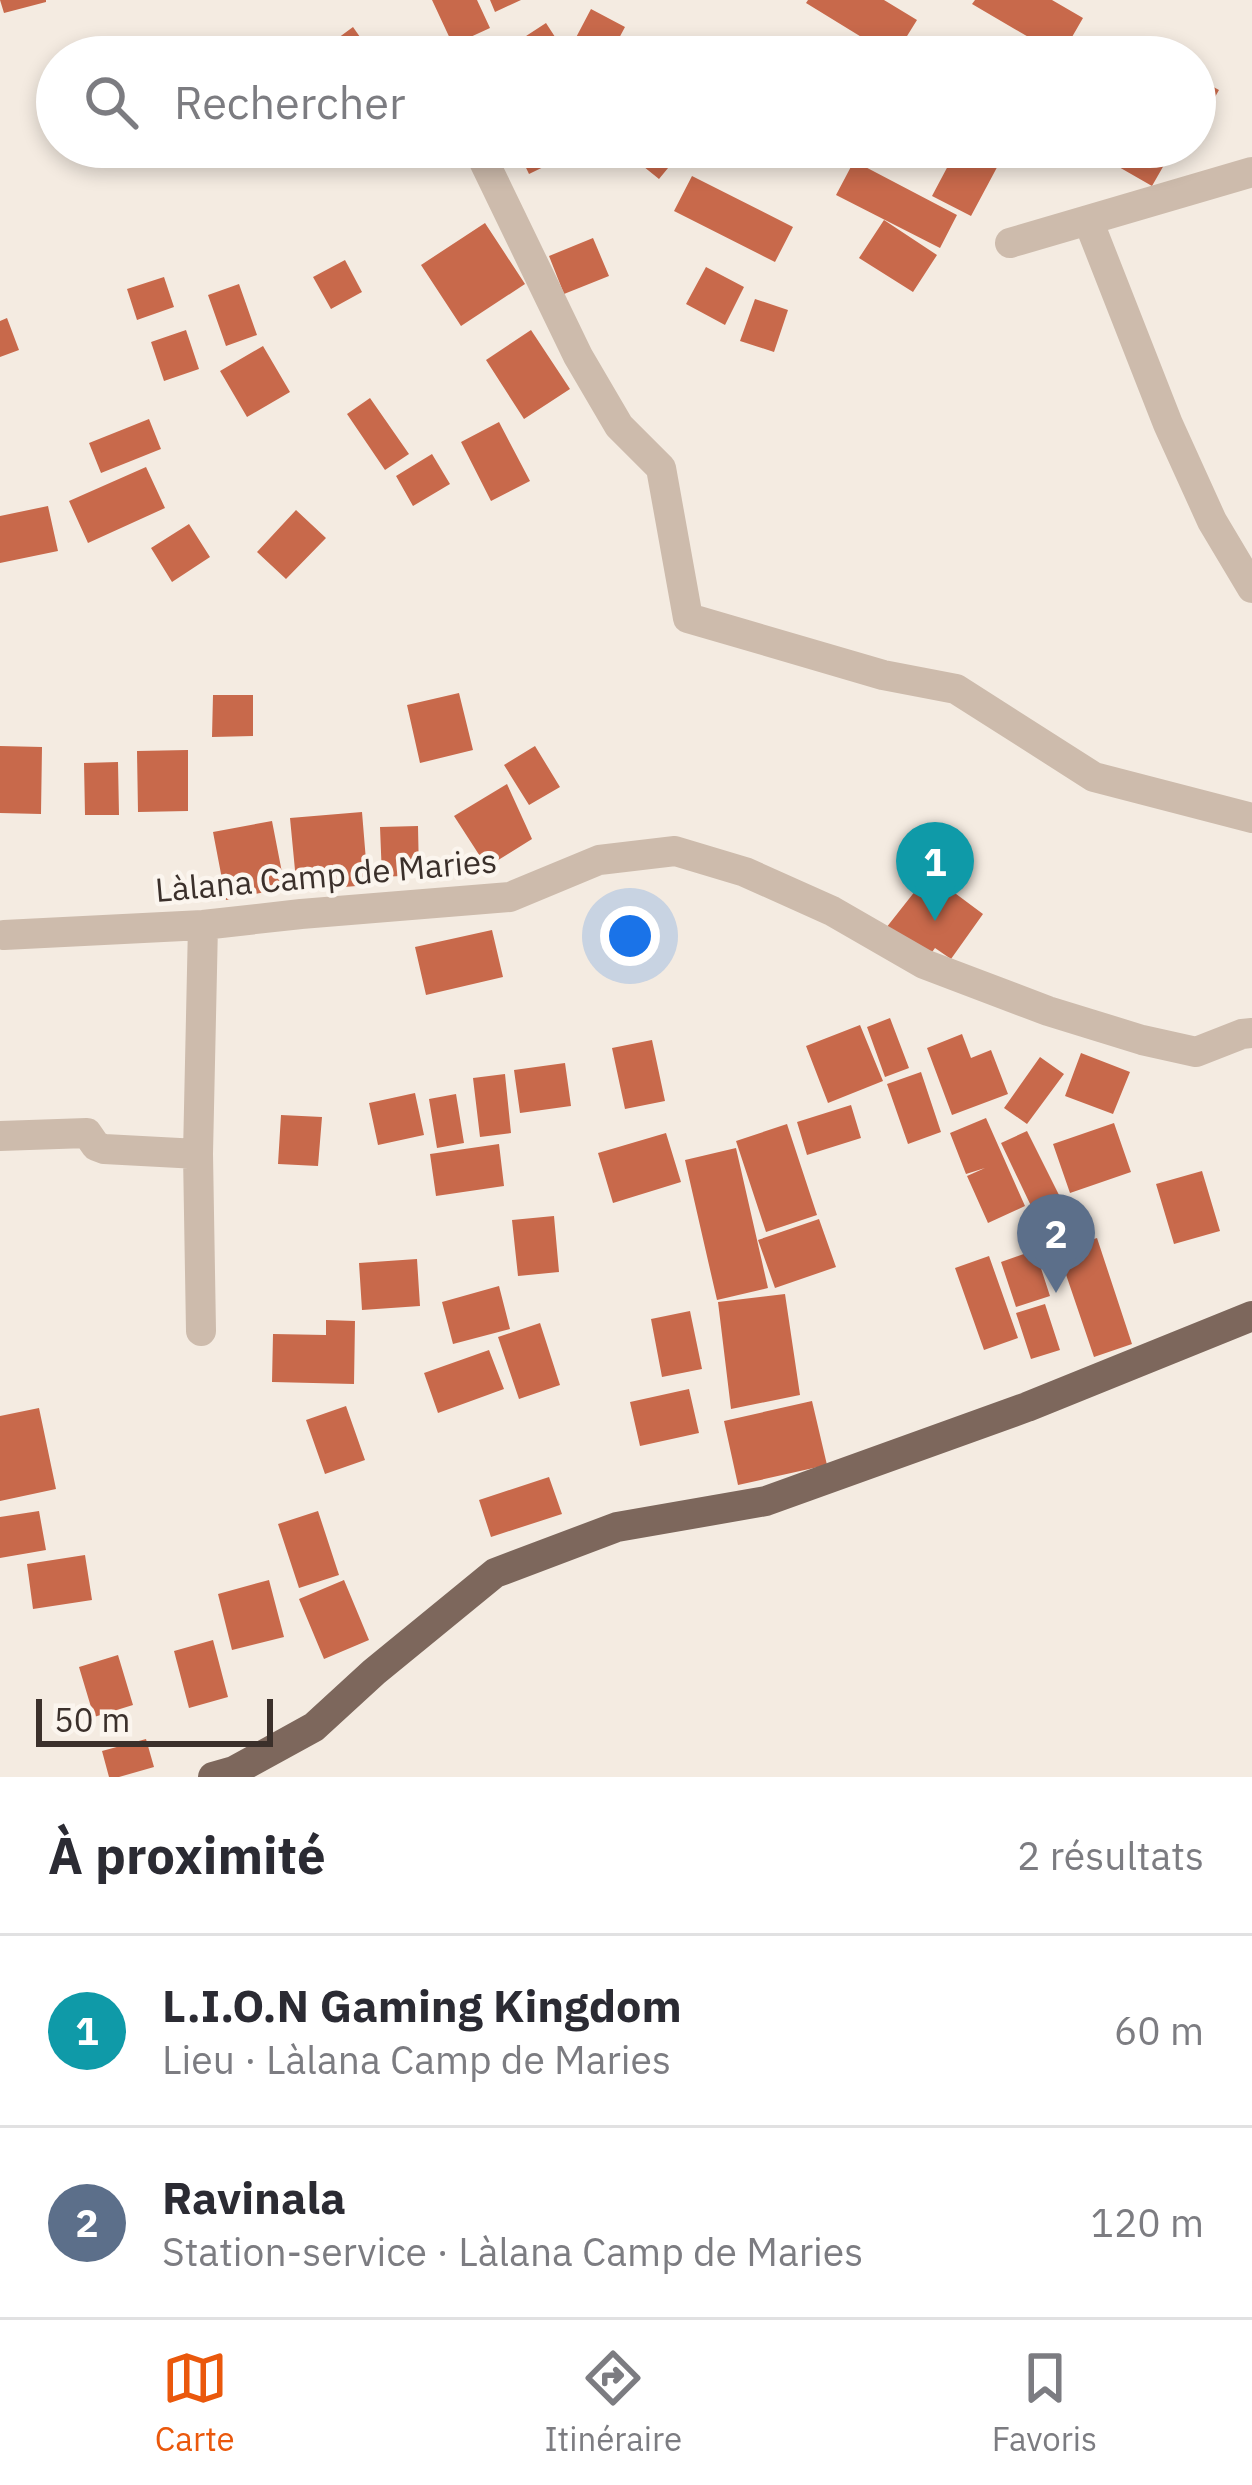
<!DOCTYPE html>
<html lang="fr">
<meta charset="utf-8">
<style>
:root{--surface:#fff;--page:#f2f2f3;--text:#2b2b33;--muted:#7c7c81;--line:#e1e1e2;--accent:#ea580c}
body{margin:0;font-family:"IBM Plex Sans",sans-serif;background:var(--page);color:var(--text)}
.scale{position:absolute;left:36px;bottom:30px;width:237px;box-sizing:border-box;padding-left:12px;border:6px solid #3b302b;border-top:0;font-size:33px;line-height:42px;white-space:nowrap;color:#3b302b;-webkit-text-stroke:9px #fbf5ee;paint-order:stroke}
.you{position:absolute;left:630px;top:936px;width:42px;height:42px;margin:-30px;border:9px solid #fff;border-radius:50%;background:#1a73e8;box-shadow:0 0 0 18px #1a73e833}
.badge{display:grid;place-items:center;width:78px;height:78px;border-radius:50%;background:var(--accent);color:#fff;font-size:39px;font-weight:700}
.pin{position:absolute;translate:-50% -99px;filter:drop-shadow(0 3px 6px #0008)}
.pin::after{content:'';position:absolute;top:63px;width:42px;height:36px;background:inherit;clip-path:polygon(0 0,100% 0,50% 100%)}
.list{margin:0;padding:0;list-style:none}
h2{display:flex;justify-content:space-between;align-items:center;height:156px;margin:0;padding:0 48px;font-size:51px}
h2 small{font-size:39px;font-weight:400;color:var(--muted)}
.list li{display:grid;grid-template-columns:78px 1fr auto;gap:36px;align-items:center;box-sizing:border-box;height:192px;padding:0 48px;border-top:3px solid var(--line)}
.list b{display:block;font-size:45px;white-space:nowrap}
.list p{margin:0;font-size:39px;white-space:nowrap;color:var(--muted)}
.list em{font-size:39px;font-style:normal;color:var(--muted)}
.icon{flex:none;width:66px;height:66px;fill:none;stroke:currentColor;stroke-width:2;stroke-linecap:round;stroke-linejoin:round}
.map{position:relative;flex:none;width:1252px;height:1777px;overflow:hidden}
.search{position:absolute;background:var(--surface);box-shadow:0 6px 18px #0003;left:36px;right:36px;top:36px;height:132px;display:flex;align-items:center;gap:30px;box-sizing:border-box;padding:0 42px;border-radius:66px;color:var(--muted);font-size:45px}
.sheet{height:540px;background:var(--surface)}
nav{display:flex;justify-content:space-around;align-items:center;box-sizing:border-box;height:168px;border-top:3px solid var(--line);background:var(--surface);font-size:33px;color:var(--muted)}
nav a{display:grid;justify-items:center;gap:6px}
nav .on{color:var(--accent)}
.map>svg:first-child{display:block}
.building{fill:#c8694b}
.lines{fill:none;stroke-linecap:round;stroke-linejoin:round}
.minor{stroke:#cdbbac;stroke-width:30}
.major{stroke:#7d675c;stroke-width:30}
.labels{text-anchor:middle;stroke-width:9;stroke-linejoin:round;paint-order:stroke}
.street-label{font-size:33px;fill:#3b302b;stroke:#fbf5ee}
</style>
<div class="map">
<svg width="1252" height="1777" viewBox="0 0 1252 1777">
<rect width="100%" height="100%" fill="#f4ebe1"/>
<!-- building -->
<path class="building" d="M0,0H46V2L4,13Z
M432,0H477L490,28L453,45Z
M490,0H521L495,12Z
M808,0H884L917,20L894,57L806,3Z
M975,0H1052L1083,18L1061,56L972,4Z
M591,9L625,27L609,57H590L571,47Z
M546,23L568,57H511L506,49Z
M353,27L374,57H323L319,52Z
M796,41L820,57H785Z
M954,42L981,57H946Z
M1128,42L1157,57H1120Z
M1195,77L1219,90L1195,132Z
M516,147H561L566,156L529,174Z
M633,147H676L682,151L659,179L628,154Z
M958,147H980L1002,158L971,216L932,196Z
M1084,147H1166L1172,151L1152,186Z
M854,161L957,215L940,248L836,195Z
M692,176L793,227L775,262L674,211Z
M884,220L937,255L913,292L859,258Z
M485,223L525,284L461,326L421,265Z
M593,238L609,276L564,294L549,256Z
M345,260L362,292L331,309L313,277Z
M706,267L744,287L725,325L686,304Z
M164,277L174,307L137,320L127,289Z
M239,284L257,335L226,346L208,295Z
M755,299L788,310L774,352L740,341Z
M7,318L19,350L0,357V321Z
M186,330L199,369L164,381L151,342Z
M531,330L570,389L524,419L486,360Z
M263,346L290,392L247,417L220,371Z
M370,398L409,454L385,470L347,414Z
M149,419L161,449L101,473L89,443Z
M499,422L530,481L491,501L461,442Z
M432,454L450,484L413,506L396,476Z
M146,467L165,508L88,543L69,501Z
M48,506L58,551L0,563V516Z
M296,510L326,538L286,579L257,552Z
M189,524L210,557L172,582L151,548Z
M459,693L473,750L420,763L407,705Z
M213,695H253V736L212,737Z
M0,746L42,747L41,814L0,813Z
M535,746L560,787L529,805L504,765Z
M188,750V811L138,812L137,751Z
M118,762L119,815H85L84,763Z
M507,784L532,839L487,867L454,816Z
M362,812L368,885L297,891L290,818Z
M272,821L285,888L226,900L213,832Z
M418,826L419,875L382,877L380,827Z
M927,876L941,889L944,885L983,914L951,959L935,948L927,959L886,928Z
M492,930L503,977L426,995L415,947Z
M890,1018L909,1068L885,1077L867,1027Z
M860,1025L883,1081L828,1103L806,1046Z
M962,1034L971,1058L991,1050L1008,1094L952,1115L927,1048Z
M652,1040L665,1101L625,1109L612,1048Z
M1081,1053L1130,1072L1113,1114L1065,1096Z
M1040,1057L1064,1074L1027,1124L1004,1108Z
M565,1063L571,1106L520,1113L514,1070Z
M921,1072L941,1132L908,1144L887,1084Z
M505,1074L511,1133L480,1137L473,1078Z
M415,1093L424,1135L378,1145L369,1103Z
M456,1094L464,1143L437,1148L429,1099Z
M851,1105L861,1138L807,1155L797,1122Z
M281,1115L322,1117L318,1166L278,1164Z
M986,1118L1025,1206L988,1223L967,1176L985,1168L966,1174L950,1133Z
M1114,1123L1131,1172L1070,1193L1053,1144Z
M787,1124L817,1215L766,1232L736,1141Z
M1027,1131L1059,1195L1032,1208L1001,1143Z
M666,1133L681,1182L613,1203L598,1153Z
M499,1144L504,1186L436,1196L430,1154Z
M736,1148L768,1288L717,1300L685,1160Z
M1202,1171L1220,1231L1174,1244L1156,1184Z
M554,1216L559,1272L518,1276L512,1220Z
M819,1219L836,1267L775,1288L758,1240Z
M1097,1238L1132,1344L1094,1357L1058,1251Z
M1035,1250L1050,1296L1016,1307L1001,1262Z
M989,1256L1018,1338L984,1350L955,1268Z
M417,1259L420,1306L362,1310L359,1263Z
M499,1286L510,1329L453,1344L442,1302Z
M785,1294L800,1395L731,1409L718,1302Z
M1045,1304L1060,1350L1031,1359L1016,1313Z
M690,1311L702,1369L662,1377L651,1319Z
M326,1320L355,1321L354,1384L272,1382L273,1334L326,1335Z
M540,1323L560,1385L519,1399L498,1337Z
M489,1350L504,1389L438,1413L424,1373Z
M689,1389L699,1433L640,1446L630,1402Z
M812,1401L827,1465L738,1485L724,1421Z
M346,1406L365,1460L325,1474L306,1420Z
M39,1408L56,1489L0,1501V1416Z
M549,1477L562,1514L491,1537L479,1500Z
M39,1511L46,1550L0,1558V1517Z
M318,1511L339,1575L299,1588L278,1524Z
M85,1555L92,1600L33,1609L27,1564Z
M269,1580L284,1637L232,1650L218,1594Z
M344,1580L369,1640L324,1659L299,1599Z
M213,1640L228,1697L189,1708L174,1651Z
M118,1655L133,1705L94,1717L79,1667Z
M146,1739L154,1767L119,1777H109L102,1751Z"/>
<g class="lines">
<!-- minor -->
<path class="minor" d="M477,147L578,356L619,426L661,468L688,618L883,675L956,689L1094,777L1252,818
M1088,220L1168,424L1212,521L1252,588
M1010,243L1252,172
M4,935L203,925L301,914L510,897L599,860L675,851L745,872L832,911L924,964L1048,1011L1142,1040L1196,1052L1242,1034L1252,1033
M0,1136L87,1133L96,1146L104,1149L198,1154
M201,1331L198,1154L203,925"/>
<!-- major -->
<path class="major" d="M213,1777L234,1771L314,1727L374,1672L495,1573L617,1527L766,1501L1027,1407L1252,1316"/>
</g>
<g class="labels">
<!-- street labels -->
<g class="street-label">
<text transform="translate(326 875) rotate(-5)" y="12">Làlana Camp de Maries</text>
</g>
</g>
</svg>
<div class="scale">50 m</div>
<div class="you"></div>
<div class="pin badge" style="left:935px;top:921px;background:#0f9aa8">1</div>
<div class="pin badge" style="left:1056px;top:1293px;background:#5c6f8a">2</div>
<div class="search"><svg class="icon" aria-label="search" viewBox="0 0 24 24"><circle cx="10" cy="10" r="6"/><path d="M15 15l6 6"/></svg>Rechercher</div>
</div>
<section class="sheet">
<h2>À proximité<small>2 résultats</small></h2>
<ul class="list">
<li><span class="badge" style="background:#0f9aa8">1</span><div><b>L.I.O.N Gaming Kingdom</b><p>Lieu · Làlana Camp de Maries</p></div><em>60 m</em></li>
<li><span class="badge" style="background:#5c6f8a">2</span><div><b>Ravinala</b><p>Station-service · Làlana Camp de Maries</p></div><em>120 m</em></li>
</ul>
</section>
<nav>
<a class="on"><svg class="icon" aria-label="map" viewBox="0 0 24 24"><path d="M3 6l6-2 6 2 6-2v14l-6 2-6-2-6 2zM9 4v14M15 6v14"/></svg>Carte</a>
<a><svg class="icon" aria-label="directions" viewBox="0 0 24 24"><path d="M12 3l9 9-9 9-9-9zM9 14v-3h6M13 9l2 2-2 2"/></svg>Itinéraire</a>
<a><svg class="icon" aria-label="saved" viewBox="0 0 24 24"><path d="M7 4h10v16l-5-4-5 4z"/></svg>Favoris</a>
</nav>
